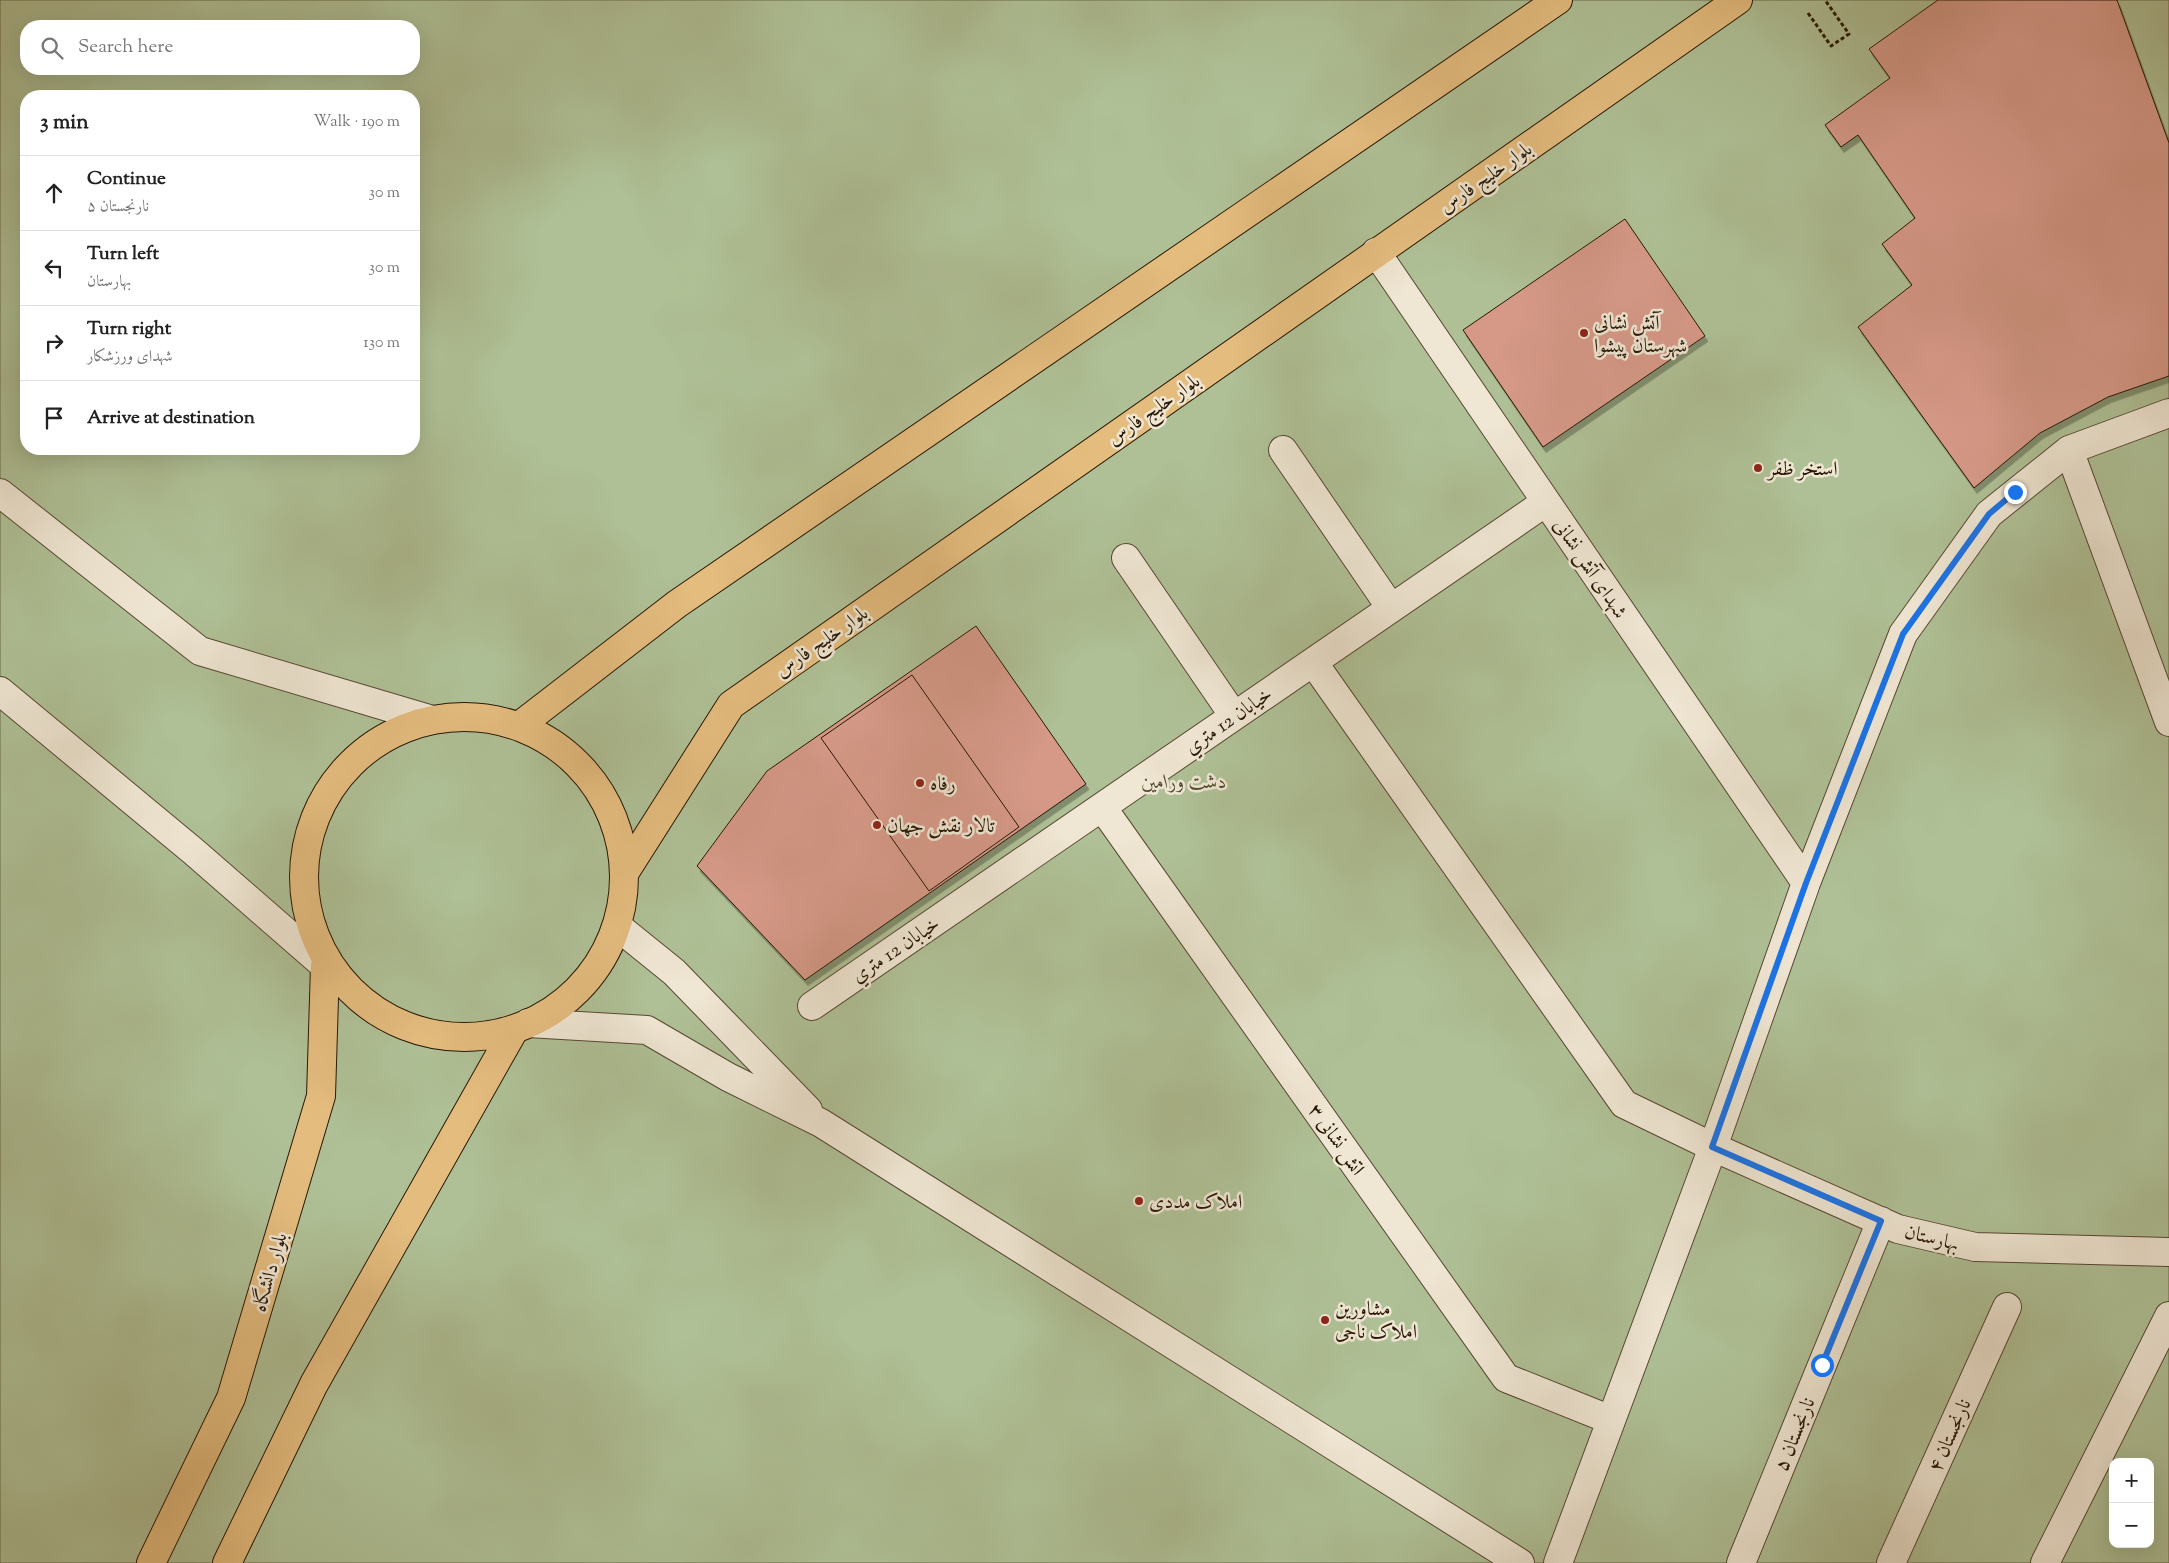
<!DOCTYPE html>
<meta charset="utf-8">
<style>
:root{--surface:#fff;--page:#f2f2f2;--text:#222;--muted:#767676;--line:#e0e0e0}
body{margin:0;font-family:"Sorts Mill Goudy",Amiri,serif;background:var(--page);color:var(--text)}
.controls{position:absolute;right:15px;bottom:15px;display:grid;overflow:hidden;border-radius:10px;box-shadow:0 5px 20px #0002}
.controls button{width:45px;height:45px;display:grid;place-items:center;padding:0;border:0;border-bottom:1px solid var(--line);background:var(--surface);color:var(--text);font:25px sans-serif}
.stop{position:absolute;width:15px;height:15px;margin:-11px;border:4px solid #1a73e8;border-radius:50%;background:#fff}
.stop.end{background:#1a73e8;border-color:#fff;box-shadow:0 1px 5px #0008}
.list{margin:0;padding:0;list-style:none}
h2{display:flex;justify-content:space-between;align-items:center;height:65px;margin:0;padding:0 20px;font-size:21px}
h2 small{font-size:16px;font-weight:400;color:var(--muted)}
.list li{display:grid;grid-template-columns:32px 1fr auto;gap:15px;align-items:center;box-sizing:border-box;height:75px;padding:0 20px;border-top:1px solid var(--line)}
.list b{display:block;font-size:19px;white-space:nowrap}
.list p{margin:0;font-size:16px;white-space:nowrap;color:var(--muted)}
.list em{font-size:16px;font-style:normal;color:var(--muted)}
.icon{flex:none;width:28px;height:28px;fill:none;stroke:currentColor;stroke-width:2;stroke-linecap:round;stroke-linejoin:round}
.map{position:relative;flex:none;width:2169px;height:1563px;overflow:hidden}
.search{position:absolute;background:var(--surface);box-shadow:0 5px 20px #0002;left:20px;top:20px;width:400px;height:55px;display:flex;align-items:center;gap:12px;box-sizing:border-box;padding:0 18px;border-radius:20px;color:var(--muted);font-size:19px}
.panel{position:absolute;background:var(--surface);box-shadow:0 5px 20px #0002;left:20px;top:90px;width:400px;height:365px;border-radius:20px}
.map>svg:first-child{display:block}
.green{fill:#afc096;stroke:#6b6c4d;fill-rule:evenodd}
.building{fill:#d69988;stroke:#271704;filter:url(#shadow)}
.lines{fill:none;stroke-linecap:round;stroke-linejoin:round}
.minor-casing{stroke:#574832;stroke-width:30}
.tertiary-casing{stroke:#574832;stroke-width:30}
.primary-casing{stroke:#271704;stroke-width:30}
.path{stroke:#271704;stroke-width:3;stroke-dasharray:4 2.5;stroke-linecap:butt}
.minor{stroke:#efe6d3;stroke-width:28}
.tertiary{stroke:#efe6d3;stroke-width:28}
.primary{stroke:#e4bc7e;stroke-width:28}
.route{stroke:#1a73e8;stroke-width:6}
.poi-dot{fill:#8f2418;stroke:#efe6d3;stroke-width:2}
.labels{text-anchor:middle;stroke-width:5;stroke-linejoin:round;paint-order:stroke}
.street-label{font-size:20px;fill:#271704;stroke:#efe6d3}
.poi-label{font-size:20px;fill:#271704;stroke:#efe6d3;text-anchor:start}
.park-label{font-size:20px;font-style:italic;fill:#504a30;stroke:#efe6d3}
</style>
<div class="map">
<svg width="2169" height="1563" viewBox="0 0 2169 1563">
<defs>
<filter id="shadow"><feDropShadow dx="3" dy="5.5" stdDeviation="0" flood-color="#0004"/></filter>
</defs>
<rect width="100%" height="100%" fill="#e7d9bb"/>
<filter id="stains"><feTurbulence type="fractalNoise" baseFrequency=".004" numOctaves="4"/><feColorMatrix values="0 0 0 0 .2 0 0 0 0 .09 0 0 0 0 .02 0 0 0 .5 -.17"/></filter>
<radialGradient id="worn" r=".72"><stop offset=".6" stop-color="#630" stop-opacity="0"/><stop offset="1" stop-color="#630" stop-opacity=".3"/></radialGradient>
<!-- green -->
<path class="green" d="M0,0H2169V1563H0ZM26,26H414V69H26ZM26,96H414V449H26ZM2113,1462H2150V1544H2113Z"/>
<!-- building -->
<path class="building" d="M1938,0H2117L2169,143V376L2108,397L2040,433L1974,488L1858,327L1912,285L1882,244L1915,218L1858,135L1841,147L1825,125L1890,78L1869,49Z
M1625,219L1705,336L1543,447L1463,330Z
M976,626L1086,784L805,980L697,866L767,771Z
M912,675L1019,827L929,891L821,738Z"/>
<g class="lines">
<!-- minor casing -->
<g class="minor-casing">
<path id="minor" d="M1376,252L1806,883
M1283,450L1391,608
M2069,450L2169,722
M1126,558L1234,716
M1313,662L1624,1104L1713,1147L1898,1229L1975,1247L2169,1252
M0,691L193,851L325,966
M1102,807L1506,1378L1611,1420
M812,1006L1546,502
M1558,1563L1713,1147L1806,883L1903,634L1989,514L2069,450L2169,413
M1741,1563L1881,1221
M1891,1563L2007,1307
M2045,1563L2169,1316"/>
</g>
<!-- tertiary casing -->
<g class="tertiary-casing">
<path id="tertiary" d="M0,493L200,651L432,720
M617,926L674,972L808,1110
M528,1023L647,1030L728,1077L821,1123L1520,1563"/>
</g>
<!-- primary casing -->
<g class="primary-casing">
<path id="primary" d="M304 877a160 160 0 1 1 320 0a160 160 0 1 1-320 0Z
M519,726L677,604L1558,0
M625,872L731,705L1738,0
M151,1563L231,1398L321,1096L325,966
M227,1563L314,1384L514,1030"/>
</g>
<!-- path -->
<path class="path" d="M1808,13L1831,46L1849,34L1825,0"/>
<!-- minor -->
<use href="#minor" class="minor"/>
<!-- tertiary -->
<use href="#tertiary" class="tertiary"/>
<!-- primary -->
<use href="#primary" class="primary"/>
</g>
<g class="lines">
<!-- route -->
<path class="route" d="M1822,1365L1881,1221L1712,1147L1806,883L1903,634L1989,514L2015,492"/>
</g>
<!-- markers -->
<g class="poi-dot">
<circle cx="1584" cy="333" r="5"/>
<circle cx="1758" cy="468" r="5"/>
<circle cx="920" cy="783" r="5"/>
<circle cx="877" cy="825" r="5"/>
<circle cx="1139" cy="1201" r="5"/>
<circle cx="1325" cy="1320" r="5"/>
</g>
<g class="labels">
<!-- street labels -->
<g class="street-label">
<text transform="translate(1485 177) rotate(-35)" y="7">بلوار خلیج فارس</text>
<text transform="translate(1153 409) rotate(-35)" y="7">بلوار خلیج فارس</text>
<text transform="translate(1591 568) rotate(56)" y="7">شهدای آتش نشانی</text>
<text transform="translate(821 641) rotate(-35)" y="7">بلوار خلیج فارس</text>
<text transform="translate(1228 720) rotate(-35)" y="7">خيابان 12 متري</text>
<text transform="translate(895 949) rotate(-34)" y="7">خيابان 12 متري</text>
<text transform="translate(1337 1139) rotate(55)" y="7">اتش نشانی ۳</text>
<text transform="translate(1932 1237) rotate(14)" y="7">بهارستان</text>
<text transform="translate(269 1272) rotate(-74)" y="7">بلوار دانشگاه</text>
<text transform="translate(1794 1434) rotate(-68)" y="7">نارنجستان ۵</text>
<text transform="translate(1949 1435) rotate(-66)" y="7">نارنجستان ۴</text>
</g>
<!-- poi labels -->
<g class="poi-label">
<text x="1594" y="329">آتش نشانی<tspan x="1594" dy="23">شهرستان پیشوا</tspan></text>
<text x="1768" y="475">استخر ظفر</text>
<text x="930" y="790">رفاه</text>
<text x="887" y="832">تالار نقش جهان</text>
<text x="1149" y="1208">املاک مددی</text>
<text x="1335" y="1315">مشاورین<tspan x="1335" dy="23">املاک ناجی</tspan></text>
</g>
<!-- park labels -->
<g class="park-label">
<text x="1184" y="788">دشت ورامین</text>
</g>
</g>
<rect width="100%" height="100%" filter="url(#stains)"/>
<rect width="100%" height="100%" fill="url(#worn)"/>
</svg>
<div class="controls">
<button>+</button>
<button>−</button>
</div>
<div class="stop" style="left:1822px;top:1365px"></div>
<div class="stop end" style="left:2015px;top:492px"></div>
<div class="search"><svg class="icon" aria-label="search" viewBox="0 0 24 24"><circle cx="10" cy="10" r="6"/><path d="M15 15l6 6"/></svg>Search here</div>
<section class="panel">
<h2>3 min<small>Walk · 190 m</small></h2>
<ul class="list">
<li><svg class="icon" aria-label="ahead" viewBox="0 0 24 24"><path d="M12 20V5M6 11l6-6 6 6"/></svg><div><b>Continue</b><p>نارنجستان ۵</p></div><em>30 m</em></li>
<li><svg class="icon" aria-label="left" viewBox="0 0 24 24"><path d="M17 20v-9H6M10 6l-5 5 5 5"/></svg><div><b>Turn left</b><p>بهارستان</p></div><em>30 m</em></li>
<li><svg class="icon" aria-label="right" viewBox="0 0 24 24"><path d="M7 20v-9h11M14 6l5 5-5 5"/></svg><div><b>Turn right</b><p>شهدای ورزشکار</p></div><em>130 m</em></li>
<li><svg class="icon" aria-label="arrive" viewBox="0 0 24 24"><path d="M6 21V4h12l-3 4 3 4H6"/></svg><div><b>Arrive at destination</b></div></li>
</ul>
</section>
</div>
